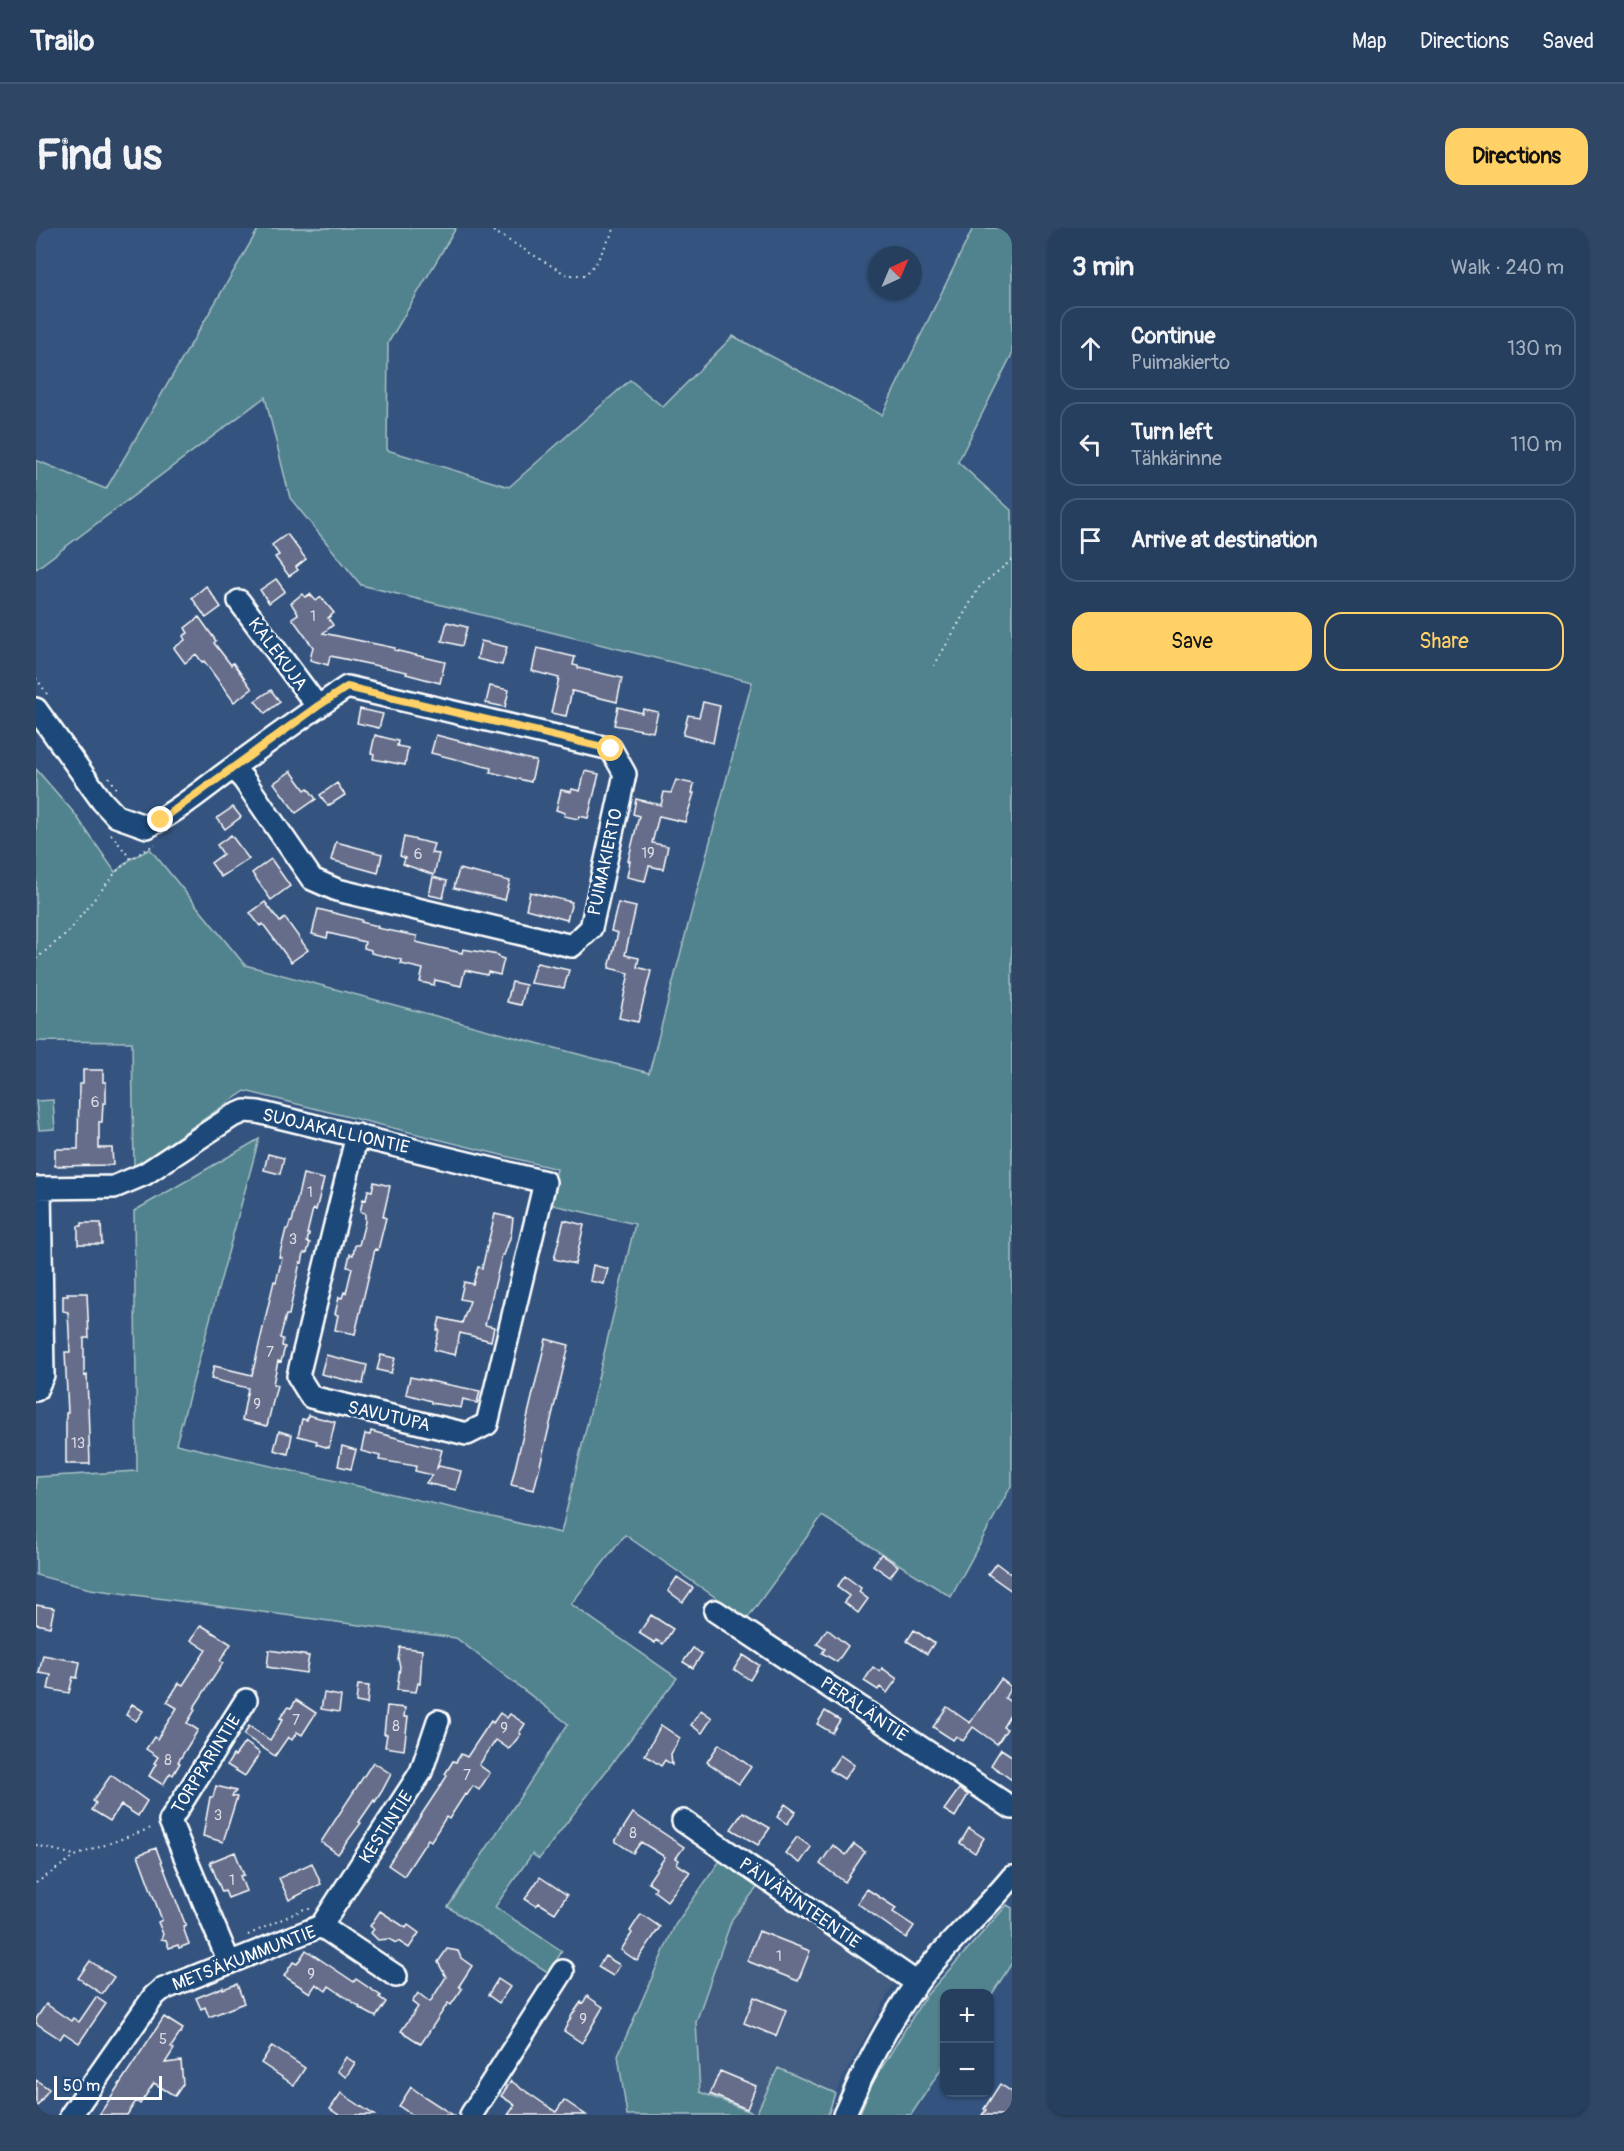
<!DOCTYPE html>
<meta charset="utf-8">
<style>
:root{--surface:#273f5f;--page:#2f4665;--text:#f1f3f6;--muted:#a4afbd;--line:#435874;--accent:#ffd166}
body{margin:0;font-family:Pangolin,sans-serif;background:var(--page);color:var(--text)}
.controls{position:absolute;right:18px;bottom:18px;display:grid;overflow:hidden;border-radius:12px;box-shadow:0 2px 4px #0004}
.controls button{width:54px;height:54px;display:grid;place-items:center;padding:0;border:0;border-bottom:2px solid var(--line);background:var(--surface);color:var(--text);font:30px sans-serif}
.compass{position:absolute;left:832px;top:18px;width:54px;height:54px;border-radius:50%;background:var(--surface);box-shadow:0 2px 4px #0004;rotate:44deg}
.scale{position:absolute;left:18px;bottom:15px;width:108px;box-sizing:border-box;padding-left:6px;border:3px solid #fff;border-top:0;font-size:16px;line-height:21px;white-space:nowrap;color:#fff;-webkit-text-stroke:4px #1f4a7a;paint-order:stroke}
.stop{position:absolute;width:18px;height:18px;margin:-14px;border:4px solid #ffd166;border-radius:50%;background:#fff}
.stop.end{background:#ffd166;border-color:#fff;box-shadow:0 2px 6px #0008}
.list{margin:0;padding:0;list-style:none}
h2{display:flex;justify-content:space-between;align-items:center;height:78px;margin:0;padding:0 24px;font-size:26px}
h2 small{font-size:20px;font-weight:400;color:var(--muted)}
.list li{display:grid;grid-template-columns:39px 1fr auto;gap:18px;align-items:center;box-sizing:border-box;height:84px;margin:0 12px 12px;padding:0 12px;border:2px solid var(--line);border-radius:18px}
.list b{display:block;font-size:22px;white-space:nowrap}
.list p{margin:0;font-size:20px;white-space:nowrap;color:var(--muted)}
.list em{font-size:20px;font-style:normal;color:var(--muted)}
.actions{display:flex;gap:12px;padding:18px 24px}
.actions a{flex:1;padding:14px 0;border:2px solid var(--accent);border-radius:18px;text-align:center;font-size:21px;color:var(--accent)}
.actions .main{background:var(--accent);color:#111}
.icon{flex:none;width:33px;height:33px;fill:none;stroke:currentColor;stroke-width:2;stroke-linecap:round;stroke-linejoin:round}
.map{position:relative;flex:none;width:976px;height:1887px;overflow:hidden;border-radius:18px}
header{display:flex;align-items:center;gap:36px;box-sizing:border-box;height:84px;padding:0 30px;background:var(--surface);border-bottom:2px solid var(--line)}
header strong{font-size:28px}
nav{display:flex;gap:33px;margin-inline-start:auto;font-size:21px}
.intro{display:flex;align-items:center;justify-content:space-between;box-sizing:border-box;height:144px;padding:0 36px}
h1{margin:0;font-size:42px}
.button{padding:15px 27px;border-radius:18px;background:var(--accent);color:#111;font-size:21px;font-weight:700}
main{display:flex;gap:36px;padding:0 36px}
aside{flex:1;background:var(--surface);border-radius:18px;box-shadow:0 2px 4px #0004}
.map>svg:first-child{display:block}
.built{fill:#435c82}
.green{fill:#51838e;stroke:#a8c1c6;stroke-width:1.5}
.building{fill:#666d8a;stroke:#fff;stroke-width:1.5}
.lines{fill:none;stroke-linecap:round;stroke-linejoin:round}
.minor-casing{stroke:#fff;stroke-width:26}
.path{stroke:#fff;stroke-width:2;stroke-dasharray:1.5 4.5;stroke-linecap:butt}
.minor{stroke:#1f4a7a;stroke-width:21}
.route{stroke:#ffd166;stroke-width:8}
.labels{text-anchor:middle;stroke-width:6;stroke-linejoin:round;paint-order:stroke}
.number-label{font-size:15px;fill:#d9dae2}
.street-label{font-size:18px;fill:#fff;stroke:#1f4a7a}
</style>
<header>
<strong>Trailo</strong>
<nav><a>Map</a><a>Directions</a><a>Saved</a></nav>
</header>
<div class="intro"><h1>Find us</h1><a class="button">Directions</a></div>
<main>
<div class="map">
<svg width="976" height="1887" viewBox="0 0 976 1887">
<rect width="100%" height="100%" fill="#34547f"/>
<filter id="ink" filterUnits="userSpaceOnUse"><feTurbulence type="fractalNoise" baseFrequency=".0167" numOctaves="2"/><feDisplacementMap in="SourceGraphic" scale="12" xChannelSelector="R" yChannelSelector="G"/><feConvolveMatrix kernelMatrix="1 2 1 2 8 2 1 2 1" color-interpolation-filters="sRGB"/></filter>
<g filter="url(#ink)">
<!-- built -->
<path class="built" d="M728,1651L864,1744L799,1865L742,1841L720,1886L664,1864L660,1794L696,1691Z"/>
<!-- green -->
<path class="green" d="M223,0H420L352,115L351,222L473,259L594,152L627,179L697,108L846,187L937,0H976V126L922,234L976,283V1256L915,1369L786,1288L711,1391L589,1307L535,1376L641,1450L503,1631L496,1626L459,1679L526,1723L513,1745L412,1679L532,1496L420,1410L54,1361L0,1347V1249L101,1243L98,983L223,911L140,1216L525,1305L599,996L513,976L521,941L209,863L98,939L96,814L0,813V541L39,586L79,644L95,631L114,621L209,737L613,845L716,454L325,357L254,270L229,169L0,341V232L70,261Z
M17,872L19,901L3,902L0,873Z
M690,1624L728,1651L696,1691L660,1794L664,1864L720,1886L742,1840L799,1865L792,1887H591L582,1827L639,1697Z
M971,1677L976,1680V1735L954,1769V1766H909L908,1837L875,1887H823L836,1856L888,1770Z"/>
<!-- building -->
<path class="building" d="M251,306L270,331L260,339L262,342L253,348L239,329L243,327L236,317Z
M240,351L249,363L233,375L224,362Z
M170,358L185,379L170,390L156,370Z
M266,366L269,369L274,366L280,373L285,369L298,385L292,390L297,397L287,405L359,420L358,422L409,434L404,455L370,446L371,444L294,428L292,437L274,432L277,419L256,390L262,386L255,375Z
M163,389L180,413L178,415L195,437L197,435L216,461L198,474L168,433L166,434L160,426L149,435L138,420L149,412L147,408L152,405L149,400Z
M411,394L431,399L426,418L406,413Z
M445,413L471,419L466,437L441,431Z
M501,420L539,429L537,437L542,438V440L586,450L581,474L536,463L530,488L515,485L523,450L496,443Z
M454,458L473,462L469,479L450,475Z
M235,462L244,474L229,485L219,473Z
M667,474L684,478L677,515L647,507L652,487L663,489Z
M582,479L606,485L607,481L622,484L617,504L578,497Z
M324,481L347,486L343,500L321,495Z
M339,507L362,513L361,518L372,520L369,537L337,531L338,526L335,525Z
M400,507L500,533L495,554L454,544L455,540L395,525Z
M255,543L269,562L272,560L280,571L260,585L238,555Z
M549,543L563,546L552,590L543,588L542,591L528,588L529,585L520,582L525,562L535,564L536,561L544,563Z
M640,552L658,556L656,565H658L649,594L623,588L616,615L632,618L627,641L613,638L609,653L591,649L594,633H592L603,588L597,586L600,571L625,577L628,564L635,565Z
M301,555L309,567L292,578L284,567Z
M197,579L205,589L189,601L181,590Z
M195,607L213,631L185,649L175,635L187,626L181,617Z
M368,609L398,616L395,625L403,626L398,647L367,636L369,630L364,628Z
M300,614L346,626L342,645L295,632Z
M235,631L254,658L235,672L216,645Z
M423,641L474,653L469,672L418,660Z
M397,649L411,653L407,670L393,667Z
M494,664L536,674L531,692L490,681Z
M229,674L244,694L249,690L272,722L255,734L227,696L224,698L214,685Z
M582,675L600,679L589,727L603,730L601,739L615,743L602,794L583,790L593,745L573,740L582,705L575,703Z
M282,681L326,692L325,694L342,698L341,700L381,708L380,714L426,725L427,721L462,727V729L468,731L464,747L452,744L451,747L429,742L425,758L399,752L398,757L384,754L387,741L365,736L366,732L335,725V722L328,720L329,714L292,705L291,710L276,706Z
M501,735L533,742L528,760L494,755L499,737H500Z
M476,754L490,757L485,777L471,774Z
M47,842H67V854H70V875H67L66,894H63V920H76L77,937L19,938V921H42L43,856H47Z
M232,926L248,930L244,946L228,942Z
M267,946L288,951L280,982L277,981L271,1006H273L271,1014L274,1015L271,1025H268L266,1035L264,1034L253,1087H250L244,1110L247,1111L246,1118L249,1119L245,1134L242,1133L237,1156L241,1157L231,1198L206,1192L212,1160L175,1151L178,1138L216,1147L238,1053L240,1054L246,1030L243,1029L250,1001H252L254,994H256Z
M338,954L354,958L347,989L350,990L342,1022L339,1021L319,1106L299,1102L302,1087L299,1086L303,1069L306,1070L308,1064L310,1065L316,1040L311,1039L314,1026L317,1027L319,1017H323L329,994V985L324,984L327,971L330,972L332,962L336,963Z
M459,986L477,990L475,1007L468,1027H466L449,1097L458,1099L455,1113L424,1105L419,1127L398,1122L403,1102H401L404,1090L426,1095L434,1073L424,1071L428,1054L437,1056L442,1039L446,1040Z
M528,992L548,997L539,1036L518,1031Z
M46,995H65L66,1016H42V998H46Z
M557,1037L572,1041L568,1056L554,1053Z
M31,1065H51L53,1110H48V1148L51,1147L54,1236H30V1185H32L29,1124H34L32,1084L27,1083V1068H32Z
M510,1111L533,1117L498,1262L475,1257Z
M290,1127L331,1137L327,1156L285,1146Z
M345,1127L359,1130L355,1145L341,1142Z
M374,1149L444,1163L441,1175L427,1171L425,1180L395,1175V1173L370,1166Z
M272,1187L299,1194L293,1220L280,1216L281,1213L262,1208L266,1191L271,1192Z
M243,1203L256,1207L252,1226L238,1222Z
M335,1203L406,1222L401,1240L403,1238L425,1243L420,1262L390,1255L396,1247L379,1243L380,1238L343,1232L344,1228L325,1223L329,1206L334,1207Z
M306,1218L320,1222L315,1241L302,1238Z
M845,1326L862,1338L854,1349L837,1337Z
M960,1335L976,1347V1363L952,1346Z
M809,1348L825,1360L823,1364L832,1371L822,1385L808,1374L813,1368L801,1359Z
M641,1349L657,1360L647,1374L632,1363Z
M0,1377L18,1380L14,1399L0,1396Z
M615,1387L637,1401L627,1416L620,1412L619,1415L603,1405Z
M165,1397L195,1416L184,1433L187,1435L157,1481L159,1482L151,1495L162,1502L142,1534L144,1535L137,1547L134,1545L127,1557L113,1548L120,1536L118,1535L122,1529L110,1521L118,1509L121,1511L141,1480L131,1474L143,1455L147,1457L170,1422L155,1412Z
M791,1401L812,1418L801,1434L786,1425L789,1421L781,1416Z
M878,1402L898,1415L891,1426L871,1413Z
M364,1419L386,1422L384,1456L382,1455L380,1464L361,1462L364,1438L362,1431Z
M657,1420L666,1426L657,1440L647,1434Z
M233,1422L273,1428L270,1445L231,1439Z
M7,1427L44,1434L41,1450L37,1449L33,1465L12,1461L15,1447L3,1445Z
M707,1427L723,1437L714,1452L698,1441Z
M837,1439L844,1444L846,1440L861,1451L851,1465L844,1459L842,1462L828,1453Z
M965,1451L975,1459L969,1470L976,1475V1484L967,1499L971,1501L961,1516L937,1499L927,1513L920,1508L917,1512L897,1499L911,1479L934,1495Z
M322,1457L333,1458L331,1476L320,1474Z
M288,1465L305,1468L303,1484L285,1481Z
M260,1472L280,1485L266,1507L261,1504L256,1512L252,1509L239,1528L208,1507L213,1498L234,1512L247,1491L244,1490L252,1479L255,1480Z
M96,1476L107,1483L100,1493L90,1487Z
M351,1478L369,1480L368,1489H372L368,1522L349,1519L351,1506H348Z
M665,1482L676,1490L666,1505L655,1497Z
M789,1483L804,1492L796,1505L781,1496Z
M464,1485L471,1490L474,1486L489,1496L483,1505L485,1506L473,1521L460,1512L443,1537L454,1545L443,1562L437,1558L431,1567L429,1566L413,1591L410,1589L395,1613L392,1611L368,1648L352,1637L411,1548L409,1546L417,1533L420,1534L425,1526L431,1529L455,1493L457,1495Z
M625,1497L644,1510L635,1526L636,1537L629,1532L625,1538L609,1527Z
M209,1514L224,1525L209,1548L191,1537L197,1527L199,1528Z
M683,1516L715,1539L703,1556L671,1534Z
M965,1521L976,1528V1552L955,1537Z
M804,1527L818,1537L808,1551L794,1542Z
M337,1534L355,1546L346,1563L339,1574L338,1572L323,1594L325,1595L302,1626L285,1614Z
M75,1547L111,1573L102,1588L85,1577L74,1593L56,1582L60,1575L57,1573Z
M180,1558L200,1563L196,1568L201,1569L187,1614L167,1608L174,1569H177Z
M923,1561L932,1567L919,1589L908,1582Z
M749,1576L760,1584L751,1596L741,1589Z
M707,1584L734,1600L722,1617L695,1601Z
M597,1585L648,1619L640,1630L643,1632L641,1636L654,1644L631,1673L618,1663L620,1659L612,1654L629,1629L605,1614L597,1625L579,1613Z
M933,1600L948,1610L939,1625L924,1615Z
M761,1609L775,1619L764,1635L749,1625Z
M818,1616L829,1624L809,1654L784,1636L797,1617L810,1627Z
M120,1620L150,1698L147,1699L153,1716L143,1720L142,1717L133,1720L130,1712L125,1711L127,1706L122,1694L126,1692L102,1627Z
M199,1624L208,1647L204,1648L210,1663L192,1670L189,1663L186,1664L174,1634Z
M276,1635L285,1656L253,1672L243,1650Z
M504,1649L531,1667L519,1685L503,1675L500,1678L489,1671Z
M831,1661L860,1680L857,1684L878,1698L870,1710L821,1675Z
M344,1683L370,1700L372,1697L383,1705L373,1720L362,1713L360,1715L353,1711L342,1712L335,1705L338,1701L334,1698Z
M605,1686L624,1699L601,1733L585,1722L596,1705L594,1703Z
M723,1703L774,1723L762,1753L711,1733Z
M411,1721L422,1723L425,1730L436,1738L423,1758L426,1761L415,1777L412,1775L385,1816L365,1803L382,1779L376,1774L382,1765L394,1774L410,1749L402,1734Z
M270,1722L318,1754L320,1751L345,1768L343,1769L350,1774L340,1789L323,1780L324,1779L293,1758L290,1763L280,1756L274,1765L248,1748L257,1734L261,1736Z
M569,1728L584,1737L577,1748L562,1739Z
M54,1733L78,1749L66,1766L42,1750Z
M462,1751L474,1759L463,1775L452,1767Z
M201,1756L208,1775L173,1789L169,1779L165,1781L160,1770L187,1759V1761Z
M551,1768L567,1779L546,1815L528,1803L536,1787L545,1774L547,1775Z
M60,1769L70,1776L43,1815L28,1805L24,1811L0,1795V1791L10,1776L35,1793L37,1790L43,1794Z
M718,1769L750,1782L740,1808L708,1795Z
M128,1789L147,1801L135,1819L138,1821L129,1835L145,1833L147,1856L139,1868L118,1855L104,1876L100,1873L91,1887H63Z
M236,1818L269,1840L258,1857L225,1835Z
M310,1829L319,1835L310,1849L301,1843Z
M684,1843L720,1858L711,1881L674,1866Z
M0,1852L13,1861L0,1880Z
M475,1853L520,1884L528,1872L550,1887H472L479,1877L465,1868Z
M964,1856L976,1864V1878L970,1887H946L950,1882L948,1881Z
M375,1859L389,1869L417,1887H376L363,1878Z
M305,1865L338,1887H303L294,1881Z"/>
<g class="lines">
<!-- minor casing -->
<g class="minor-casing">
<path id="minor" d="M203,373L282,479
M0,481L66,573L80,588L111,599C137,586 160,567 183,550C225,519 267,488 311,459L575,521L589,546L555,700L536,718L301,662L276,651L208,552L197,540
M0,960L78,959L109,946L195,889L209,883L222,884L509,954L451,1196L431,1206L275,1169L262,1148L321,907
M0,1162L7,1147L4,960
M679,1383L976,1580
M647,1593L881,1755
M285,1698L385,1544L402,1493
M193,1734L134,1593L210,1472
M35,1887L118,1768L125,1762L285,1698L360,1748
M435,1887L527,1743
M808,1887C829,1841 851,1796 881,1755C909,1716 946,1686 976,1649"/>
</g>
<!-- path -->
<path class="path" d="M452,0L531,47H549L560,35L579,0
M898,438L944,358L976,332
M0,450L12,467
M73,549L83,564
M75,606L95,631L119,616
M0,731L31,705L80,644L94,631
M0,1617L38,1627
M0,1655L39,1628L118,1599
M212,1707L268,1681H276"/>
<!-- minor -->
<use href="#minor" class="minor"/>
</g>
</g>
<g class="lines" filter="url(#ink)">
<!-- route -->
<path class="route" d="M125,592L282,478L311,459L575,521"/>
</g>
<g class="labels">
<!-- number labels -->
<g class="number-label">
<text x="277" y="393">1</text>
<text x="612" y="630">19</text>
<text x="382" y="631">6</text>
<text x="59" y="879">6</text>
<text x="274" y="969">1</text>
<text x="257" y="1016">3</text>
<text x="234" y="1129">7</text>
<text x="221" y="1181">9</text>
<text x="42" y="1220">13</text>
<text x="260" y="1497">7</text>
<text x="360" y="1503">8</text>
<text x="468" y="1505">9</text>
<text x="132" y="1537">8</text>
<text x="431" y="1552">7</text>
<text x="182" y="1592">3</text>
<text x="597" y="1610">8</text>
<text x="196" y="1657">1</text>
<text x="743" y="1733">1</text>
<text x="275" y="1751">9</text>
<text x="547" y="1796">9</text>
<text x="127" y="1816">5</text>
</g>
<!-- street labels -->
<g class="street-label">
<text transform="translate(242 426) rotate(53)" y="6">KALEKUJA</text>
<text transform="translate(569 634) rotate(-78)" y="6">PUIMAKIERTO</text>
<text transform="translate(300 903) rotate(13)" y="6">SUOJAKALLIONTIE</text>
<text transform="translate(353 1188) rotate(13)" y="6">SAVUTUPA</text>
<text transform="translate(828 1481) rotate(34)" y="6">PERÄLÄNTIE</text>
<text transform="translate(170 1536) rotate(-58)" y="6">TORPPARINTIE</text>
<text transform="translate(350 1599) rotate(-57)" y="6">KESTINTIE</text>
<text transform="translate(764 1675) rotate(35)" y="6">PÄIVÄRINTEENTIE</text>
<text transform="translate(208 1730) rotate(-21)" y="6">METSÄKUMMUNTIE</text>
</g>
</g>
</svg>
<div class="controls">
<button>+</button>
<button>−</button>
</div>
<svg class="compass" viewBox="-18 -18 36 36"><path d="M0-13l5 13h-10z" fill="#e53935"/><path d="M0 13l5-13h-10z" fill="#a4afbd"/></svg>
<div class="scale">50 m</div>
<div class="stop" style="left:575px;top:521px"></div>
<div class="stop end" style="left:125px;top:592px"></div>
</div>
<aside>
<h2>3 min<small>Walk · 240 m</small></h2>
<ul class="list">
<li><svg class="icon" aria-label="ahead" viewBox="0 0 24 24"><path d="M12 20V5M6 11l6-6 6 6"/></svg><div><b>Continue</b><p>Puimakierto</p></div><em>130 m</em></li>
<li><svg class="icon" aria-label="left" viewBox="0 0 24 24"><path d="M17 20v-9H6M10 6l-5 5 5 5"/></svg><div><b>Turn left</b><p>Tähkärinne</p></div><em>110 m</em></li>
<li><svg class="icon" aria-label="arrive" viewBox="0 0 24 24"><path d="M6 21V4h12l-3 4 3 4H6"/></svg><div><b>Arrive at destination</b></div></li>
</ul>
<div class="actions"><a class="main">Save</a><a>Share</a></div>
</aside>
</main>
